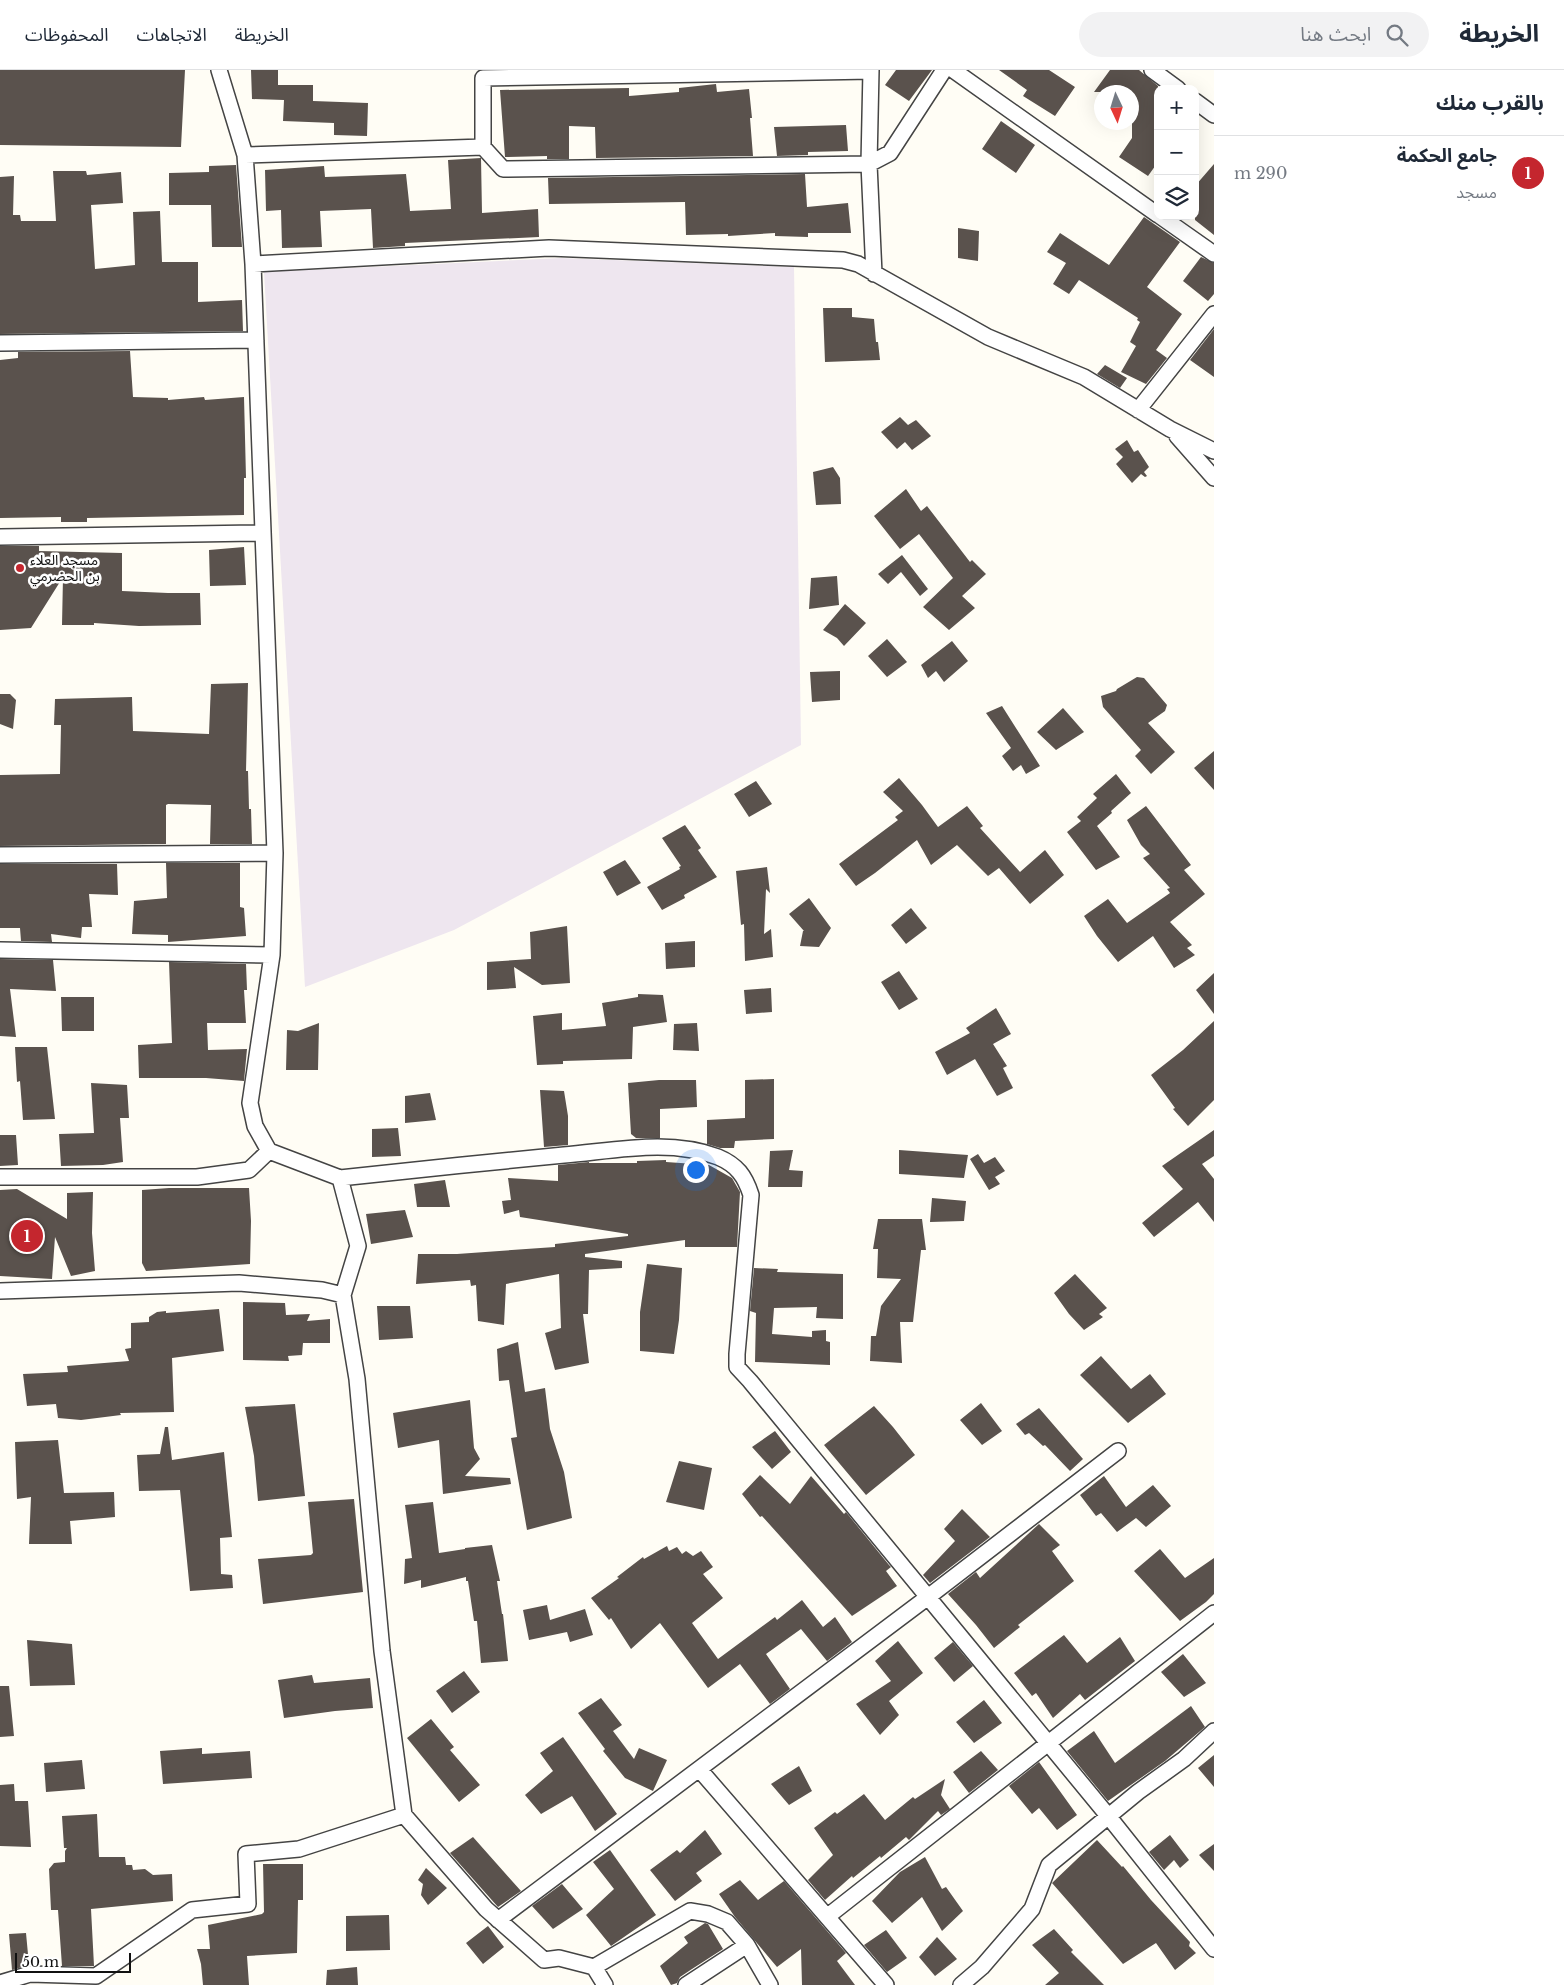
<!DOCTYPE html>
<html lang="ar">
<meta charset="utf-8">
<style>
:root{--surface:#fff;--page:#f2f2f3;--text:#1f2937;--muted:#747a83;--line:#e0e1e3;--accent:#c4262e}
body{margin:0;font-family:"Libre Baskerville","Noto Sans Arabic",serif;background:var(--page);color:var(--text);direction:rtl}
.controls{position:absolute;right:15px;top:15px;display:grid;overflow:hidden;border-radius:10px;box-shadow:0 5px 20px #0002}
.controls button{width:45px;height:45px;display:grid;place-items:center;padding:0;border:0;border-bottom:1px solid var(--line);background:var(--surface);color:var(--text);font:25px sans-serif}
.compass{position:absolute;left:1094px;top:15px;width:45px;height:45px;border-radius:50%;background:var(--surface);box-shadow:0 5px 20px #0002;rotate:176deg}
.scale{position:absolute;left:15px;bottom:12px;width:116px;box-sizing:border-box;padding-left:5px;border:2px solid #111;border-top:0;font-size:14px;line-height:18px;white-space:nowrap;color:#111;-webkit-text-stroke:4px #fff;paint-order:stroke}
.you{position:absolute;left:695px;top:1099px;width:18px;height:18px;margin:-12px;border:4px solid #fff;border-radius:50%;background:#1a73e8;box-shadow:0 0 0 8px #1a73e833}
.badge{display:grid;place-items:center;width:32px;height:32px;border-radius:50%;background:var(--accent);color:#fff;font-size:16px;font-weight:700}
.pin{position:absolute;translate:-50% -50%;border:2px solid #fff;box-shadow:0 1px 5px #0006}
.list{margin:0;padding:0;list-style:none}
h2{display:flex;justify-content:space-between;align-items:center;height:65px;margin:0;padding:0 20px;font-size:21px}
h2 small{font-size:16px;font-weight:400;color:var(--muted)}
.list li{display:grid;grid-template-columns:32px 1fr auto;gap:15px;align-items:center;box-sizing:border-box;height:75px;padding:0 20px;border-top:1px solid var(--line)}
.list b{display:block;font-size:19px;white-space:nowrap}
.list p{margin:0;font-size:16px;white-space:nowrap;color:var(--muted)}
.list em{font-size:16px;font-style:normal;color:var(--muted)}
.icon{flex:none;width:28px;height:28px;fill:none;stroke:currentColor;stroke-width:2;stroke-linecap:round;stroke-linejoin:round}
.map{position:relative;flex:none;width:1214px;height:1915px;overflow:hidden;direction:ltr}
header{display:flex;align-items:center;gap:30px;box-sizing:border-box;height:70px;padding:0 25px;background:var(--surface);border-bottom:1px solid var(--line)}
header strong{font-size:24px}
nav{display:flex;gap:28px;margin-inline-start:auto;font-size:18px}
.search{width:350px;height:45px;background:var(--page);display:flex;align-items:center;gap:12px;box-sizing:border-box;padding:0 18px;border-radius:28px;color:var(--muted);font-size:19px}
main{display:flex}
aside{flex:1;background:var(--surface)}
.map>svg:first-child{display:block}
.industrial{fill:#eee6ef}
.building{fill:#5a524d}
.lines{fill:none;stroke-linecap:round;stroke-linejoin:round}
.street-casing{stroke:#444;stroke-width:18}
.street{stroke:#fff;stroke-width:15}
.poi-dot{fill:#c4262e;stroke:#fff;stroke-width:2}
.labels{text-anchor:middle;stroke-width:5;stroke-linejoin:round;paint-order:stroke}
.poi-label{font-size:14px;fill:#111;stroke:#fff;text-anchor:start}
</style>
<header>
<strong>الخريطة</strong>
<div class="search"><svg class="icon" aria-label="search" viewBox="0 0 24 24"><circle cx="10" cy="10" r="6"/><path d="M15 15l6 6"/></svg>ابحث هنا</div>
<nav><a>الخريطة</a><a>الاتجاهات</a><a>المحفوظات</a></nav>
</header>
<main>
<aside>
<h2>بالقرب منك<small></small></h2>
<ul class="list">
<li><span class="badge">1</span><div><b>جامع الحكمة</b><p>مسجد</p></div><em>290 m</em></li>
</ul>
</aside>
<div class="map">
<svg width="1214" height="1915" viewBox="0 0 1214 1915">
<rect width="100%" height="100%" fill="#fffdf5"/>
<!-- industrial -->
<path class="industrial" d="M561,188L794,197L801,675L454,860L305,917L264,202Z"/>
<!-- building -->
<path class="building" d="M0,0H185L181,77L0,75Z
M251,0H278V15H313V31L368,33L367,66L334,65V53L283,51L284,30L252,29Z
M896,0H932L909,31L885,15Z
M999,0H1049L1075,17L1055,46L1023,26L1027,20Z
M1110,0H1139L1158,16V92L1148,106L1119,87L1132,68V22H1094Z
M716,14L717,22L749,19L752,48H750L753,86L596,88L595,57L569,56V89H547V86L505,87L500,20L629,18V26L679,22V18Z
M1001,51L1035,75L1016,103L982,79Z
M846,55L848,81L808,82V85L777,86L774,57Z
M481,88L482,143L538,139L539,167L405,173V176L373,178L371,139L320,141L322,177L282,178L281,140L266,141L265,100L324,96L325,107L406,104L410,141L451,139L448,90Z
M1214,94V165L1195,150V116Z
M236,95L242,177H212L211,135H169V103L209,102V96Z
M53,101H86L87,105L121,102L123,133L91,135L95,199L135,195L133,142L160,141L162,192H198V232L242,230L243,261L0,264V107L14,106L13,145H20L21,151H56Z
M805,104L807,137L848,133L851,163H808V167L775,166V163L728,166V164L686,165L685,132L549,134L548,108Z
M1144,147L1180,172L1147,217L1182,244L1156,280L1167,288L1146,314L1121,302L1136,276L1130,272L1140,252L1137,250L1138,248L1079,210L1069,224L1053,214L1066,193L1047,182L1060,163L1109,195Z
M958,158L979,161L978,191L958,188Z
M1201,187L1214,193V224L1208,231L1183,211Z
M823,238H852V247L874,249L876,272H878L880,290L825,292Z
M1214,259V307L1190,290Z
M130,281L133,327L168,328V330L204,327L205,330L244,327L246,408H244V445L87,448V452H61V447L0,448V290L18,288V282Z
M1105,295L1127,308L1120,318L1097,304Z
M900,347L908,355L916,350L931,366L912,380L905,372L897,379L881,362Z
M1127,370L1134,382L1138,380L1149,397L1144,402L1147,406L1145,407L1141,404L1132,413L1116,394L1123,387L1115,379Z
M833,397L840,408L841,434L816,435L813,402Z
M906,419L921,441L927,436L970,492L972,490L986,504L962,526L975,538L949,560L923,537L953,508L919,464L900,479L874,446Z
M0,476H39V481L122,483V521L168,523H200L201,555L139,556L94,553V555H62L63,507L31,558L0,560Z
M244,477L246,515L210,516L209,480Z
M902,485L928,519L920,526L901,502L888,514L878,504Z
M837,506L839,535L809,539L811,508Z
M845,534L866,553L844,576L837,568L823,560Z
M887,569L907,592L887,607L868,586Z
M952,571L968,591L944,612L936,601L928,608L921,595Z
M840,601V630L812,632L810,602Z
M1137,607L1144,608L1167,635L1165,641L1148,653L1175,682L1151,704L1135,686L1141,680L1103,637L1101,626L1116,621L1117,619Z
M248,613L246,701H248L249,739H251L252,774H210L211,735L168,734L166,735V774L0,776V705L60,704L61,655H54L55,629L132,627L133,661L209,664L211,614Z
M0,624H10L16,630L13,659L0,654Z
M1002,636L1040,696L1026,704L1021,695L1013,701L1002,686L1011,678L986,643Z
M1063,638L1084,662L1056,680L1037,662Z
M1214,681V720L1194,698Z
M1116,704L1131,723L1111,741L1112,743L1097,756L1120,787L1096,800L1067,762L1081,751L1077,747L1097,728L1093,724Z
M899,708L922,735L938,757L967,736L983,756L980,758L1020,802L1045,780L1064,805L1030,834L999,798L988,806L957,775L931,795L917,770L875,803L856,816L839,794L898,750L895,747L903,741L883,722Z
M756,711L772,734L749,747L734,724Z
M1146,736L1191,795L1184,800L1205,824L1170,852L1192,875L1187,878L1195,885L1174,898L1153,866L1118,892L1097,866L1084,846L1108,829L1127,853L1170,823L1167,819L1170,818L1143,788L1150,784L1141,775L1127,750Z
M685,755L701,778L698,780L717,807L684,825L685,828L662,840L647,817L680,799L679,797L681,796L662,768Z
M625,790L641,813L617,826L603,802Z
M166,793H240V837L244,838L246,866L168,872V865L132,864L134,831L167,828Z
M0,794H117L118,825L89,824L92,857H82L81,868L51,864L52,872L21,871L20,858H0Z
M767,797L770,823L766,819L764,864L771,859L773,887L745,891L744,854L741,855L736,801Z
M809,828L831,858L819,877L800,876L803,861H804L789,844Z
M911,838L927,858L906,874L891,855Z
M567,856L570,913L542,915L514,897L516,918L487,920V892L531,889L530,862Z
M695,871V897L666,899L665,873Z
M0,889L53,890L56,921L10,919L16,967L0,966Z
M169,892L246,894L247,920H244L246,953H207L208,980L247,979L244,1011L206,1008H139L138,975L172,973Z
M899,901L918,929L899,940L881,912Z
M1214,903V944L1196,920Z
M771,918L772,942L746,944L744,920Z
M638,924L663,925L667,952L633,957L632,989L563,991V994L537,995L533,946L562,943V960L606,956L602,933L638,927Z
M61,927H94V961H62Z
M996,938L1011,964L993,974L1007,996L1003,998L1013,1018L997,1026L975,989L947,1005L935,982L970,963L966,958Z
M1214,951V1030L1188,1056L1173,1039L1175,1038L1151,1005L1183,980Z
M319,953L318,1000H286L287,960L298,961Z
M697,953L699,981L673,980L674,954Z
M15,977H47L55,1049L23,1050L20,1011L17,1012Z
M774,1009V1069L735,1071L734,1078H720L707,1074V1050L745,1048V1010Z
M659,1010H696L697,1037L660,1039V1068H636L631,1064L628,1013Z
M91,1013L127,1015L129,1048H120L123,1092L103,1095L61,1096L59,1064L94,1063Z
M540,1020L564,1021L568,1046V1075L544,1077Z
M430,1023L436,1050L405,1053V1026Z
M398,1058L401,1086L372,1087V1059Z
M1214,1060V1086L1202,1094L1214,1109V1152L1198,1132L1154,1167L1142,1153L1183,1119L1162,1096Z
M0,1065H16L18,1095L0,1096Z
M793,1080L789,1100L803,1101L802,1117H768L770,1081Z
M899,1080L968,1085L964,1108L899,1104Z
M978,1084L984,1093L995,1087L1005,1101L995,1107L1000,1114L989,1120L970,1089Z
M666,1090V1092L709,1095L732,1108L740,1122L737,1177H685V1170L585,1184V1187L622,1191V1198L589,1200L588,1244H583L589,1293L555,1300L545,1263L561,1258L559,1204L506,1214L504,1255L478,1251L476,1215L471,1216L470,1210L416,1214L418,1184H457L555,1177V1174L628,1166V1164L520,1147L519,1140L504,1144L502,1131L511,1130L508,1108L558,1111V1095L589,1092V1093H637V1091Z
M445,1110L450,1137H417L414,1114Z
M169,1118H249L251,1151L250,1194L146,1201L142,1193V1120Z
M17,1119L67,1149V1123L93,1122L92,1163L95,1201L71,1206L55,1167L52,1209L0,1206V1120Z
M932,1128L966,1131L964,1151L930,1152Z
M405,1140L413,1167L371,1174L366,1144Z
M878,1149H922L926,1180H921L913,1252H900L902,1293L870,1291L871,1266H876L881,1236L901,1209L877,1208L878,1179H873Z
M647,1194L682,1198L679,1250L674,1284L640,1281V1242Z
M754,1198L778,1199L777,1202L843,1204V1249L816,1248L817,1237L774,1238L772,1264L812,1267V1261L826,1260V1271L830,1272V1295L755,1292L756,1243L750,1241Z
M1075,1204L1107,1238L1099,1244L1103,1247L1084,1260L1069,1244L1054,1223Z
M243,1232L285,1233L286,1245L310,1244L307,1251L330,1249V1273H303L302,1285L288,1286L289,1291L243,1290Z
M377,1236H410L413,1268L379,1270Z
M219,1239L224,1281L172,1288L174,1342L120,1343L121,1345L81,1350L58,1348L56,1334L27,1336L23,1304L68,1302L67,1296L129,1291L125,1279L131,1278V1253L149,1252V1247L157,1242L166,1241V1243Z
M518,1272L525,1322L545,1318L550,1359L564,1402L572,1448L527,1460L511,1368L517,1367L509,1310L499,1311L497,1279Z
M1101,1286L1131,1319L1150,1304L1166,1324L1128,1353L1080,1305Z
M470,1330L474,1378L480,1389L465,1406L510,1408L511,1414L443,1424L439,1370L398,1378L393,1343Z
M981,1333L1002,1361L982,1375L960,1350Z
M295,1334L305,1426L258,1431L254,1386L245,1337Z
M874,1336L893,1357L915,1385L866,1425L824,1375Z
M1039,1338L1083,1389L1070,1401L1045,1375L1043,1376L1029,1363L1025,1365L1016,1354Z
M165,1357H168L172,1390L224,1382L232,1467L220,1468L221,1504L232,1505L233,1518L190,1521L180,1420L139,1421L137,1385L160,1384Z
M775,1361L791,1382L772,1399L752,1377Z
M58,1370L64,1423L114,1422L115,1447L70,1451L72,1474H29L31,1427L17,1429L15,1372Z
M679,1391L712,1398L704,1440L666,1432Z
M760,1405L790,1434L811,1406L844,1444L846,1442L889,1495L891,1497L886,1501L897,1516L852,1546L762,1446L760,1447L742,1424Z
M1104,1406L1126,1437L1153,1415L1171,1436L1146,1457L1136,1448L1117,1462L1101,1443L1096,1446L1080,1425Z
M354,1429L363,1522L263,1534L258,1489L311,1485L313,1483L308,1432Z
M433,1432L439,1483L465,1479V1478L492,1475L500,1511H497L502,1544H503L508,1591L481,1593L477,1551H474L468,1511H466V1507L421,1518V1510L404,1514L405,1489L412,1488L405,1435Z
M962,1439L990,1467L930,1513L923,1505L955,1471L944,1459Z
M1039,1454L1060,1475L1052,1481L1074,1511L1018,1555L1020,1557L994,1578L976,1555L948,1524L976,1502L980,1508Z
M667,1476L669,1481L677,1477L682,1484L686,1481L693,1486L701,1481L713,1497L703,1504L723,1528L692,1553L718,1589L775,1547L777,1550L802,1530L823,1557L835,1547L852,1572L827,1591L801,1559L766,1584L790,1619L770,1634L740,1594L708,1618L660,1553L631,1579L611,1548L609,1550L591,1528L619,1508L617,1507L643,1487L644,1489Z
M1160,1479L1185,1508L1214,1488V1524L1206,1532L1180,1551L1134,1501Z
M547,1535L550,1550L585,1539L593,1565L570,1572L567,1562L529,1570L523,1540Z
M1064,1565L1087,1593L1120,1567L1135,1591L1085,1630L1080,1624L1053,1648L1036,1623L1032,1626L1014,1603Z
M27,1570L72,1574L75,1615L30,1616Z
M898,1571L923,1603L889,1631L899,1645L880,1665L856,1634L891,1611L875,1591Z
M953,1572L973,1596L954,1612L934,1588Z
M1183,1584L1206,1613L1184,1627L1161,1602Z
M464,1601L480,1622L452,1643L436,1621Z
M312,1605L314,1613L370,1608L373,1638L335,1641L284,1648L278,1610Z
M0,1616H9L14,1666L0,1667Z
M601,1628L622,1655L613,1661L634,1689L639,1678L667,1690L653,1721L625,1708L603,1681L605,1679L578,1643Z
M984,1630L1002,1653L974,1673L956,1652Z
M1191,1636L1205,1657L1165,1691L1108,1731L1067,1681L1094,1661L1115,1693Z
M431,1649L454,1677L450,1680L480,1715L459,1732L407,1668Z
M563,1667L617,1744L595,1761L572,1726L541,1744L525,1725L553,1701L540,1683Z
M202,1678V1684L250,1681L252,1708L163,1714L160,1681Z
M981,1681L998,1700L969,1723L953,1702Z
M1214,1685V1717L1198,1698Z
M82,1690L85,1719L46,1722L44,1693Z
M1039,1692L1077,1745L1057,1760L1039,1738L1032,1744L1009,1716Z
M799,1696L812,1721L789,1735L771,1714Z
M945,1709L941,1725L950,1739L941,1745L938,1741L909,1770L906,1767L881,1788L880,1786L853,1808L852,1806L825,1830L808,1810L833,1785L814,1758L835,1742L837,1744L864,1724L885,1750L913,1727L915,1729Z
M14,1714L15,1731H28L31,1777L0,1776V1715Z
M97,1744L99,1787H125L126,1795H132L133,1800L145,1799L153,1805L172,1804L173,1831L91,1839L94,1896H62L58,1840H51L49,1799L54,1793L65,1792V1781L67,1778H64L62,1746Z
M705,1760L722,1784L696,1803L702,1811L675,1831L650,1800L677,1780L680,1783Z
M1170,1765L1189,1790L1180,1798L1174,1790L1164,1800L1149,1782Z
M473,1767L521,1821L498,1837L450,1783Z
M1097,1770L1122,1797L1123,1796L1151,1830L1190,1872L1189,1876L1196,1883L1175,1900L1156,1873L1123,1894L1052,1813Z
M1214,1774V1801L1199,1785Z
M610,1780L656,1845L611,1876L586,1845L614,1819L593,1792Z
M925,1787L942,1819L946,1817L963,1841L942,1861L922,1827L892,1853L872,1831L900,1802Z
M263,1794H303V1830H298L297,1883L247,1886L249,1915H203L201,1894L197,1879H210L208,1855L262,1844L264,1842Z
M426,1798L447,1818L428,1835L421,1825L423,1814L418,1810Z
M740,1810L758,1830L784,1811L846,1883L837,1891L855,1915H802L801,1879L777,1897L735,1847L719,1824Z
M562,1814L583,1839L553,1859L532,1836Z
M389,1845L390,1880L346,1881V1846Z
M705,1853L708,1854L723,1879L692,1899L680,1907L677,1913L671,1915L660,1896L688,1873L684,1867Z
M488,1856L504,1877L483,1894L466,1873Z
M1054,1859L1073,1880L1071,1882L1104,1915H1045L1059,1903L1032,1875Z
M886,1860L907,1888L887,1902L864,1875Z
M26,1863L29,1895L12,1900L9,1864Z
M937,1867L957,1889L935,1906L919,1887Z
M357,1897L358,1915H326L327,1900Z"/>
<g class="lines">
<!-- street casing -->
<g class="street-casing">
<path id="street" d="M219,0L245,85L253,194L275,783L272,885L250,1033L255,1056L269,1081
M871,0L869,94L874,204
M953,0L1158,145
M1152,0L1178,19
M871,1L483,8V77L503,99L869,94L890,83L944,0
M1195,31L1214,45
M245,85L483,77
M1160,146L1214,184
M253,194L549,178L843,190L858,194L988,267L1084,307L1170,359L1214,381
M0,273L256,270
M1138,340L1214,244
M1177,366L1214,408
M0,467L263,463
M0,785L275,783
M0,880L272,885
M0,1107H197L249,1100L269,1081L340,1108L358,1176L343,1225
M340,1108C415,1100 489,1092 564,1085C613,1081 670,1068 718,1087C737,1095 745,1106 751,1125L737,1284V1297L750,1311L1109,1747L1214,1879
M0,1221L239,1213L322,1220L343,1225L357,1309L382,1581L404,1745
M699,1699L886,1915
M828,1846L1214,1543
M498,1850L928,1527L1118,1381
M594,1897L690,1841L708,1844L727,1852L747,1875
M0,1913L30,1904L96,1906L192,1840L248,1834L246,1784L299,1779L404,1745L486,1839L544,1890L559,1888L594,1897L605,1915
M686,1915L747,1875L770,1915
M961,1915L982,1897L1032,1839L1049,1795L1138,1722L1184,1689L1214,1661"/>
</g>
<!-- street -->
<use href="#street" class="street"/>
</g>
<!-- markers -->
<circle class="poi-dot" cx="20" cy="498" r="5"/>
<g class="labels">
<!-- poi labels -->
<g class="poi-label">
<text x="30" y="495">مسجد العلاء<tspan x="30" dy="16">بن الحضرمي</tspan></text>
</g>
</g>
</svg>
<div class="controls">
<button>+</button>
<button>−</button>
<button><svg class="icon" aria-label="layers" viewBox="0 0 24 24"><path d="M12 4l9 5-9 5-9-5zM3 14l9 5 9-5"/></svg></button>
</div>
<svg class="compass" viewBox="-18 -18 36 36"><path d="M0-13l5 13h-10z" fill="#e53935"/><path d="M0 13l5-13h-10z" fill="#747a83"/></svg>
<div class="scale">50 m</div>
<div class="you"></div>
<div class="pin badge" style="left:27px;top:1166px">1</div>
</div>
</main>
